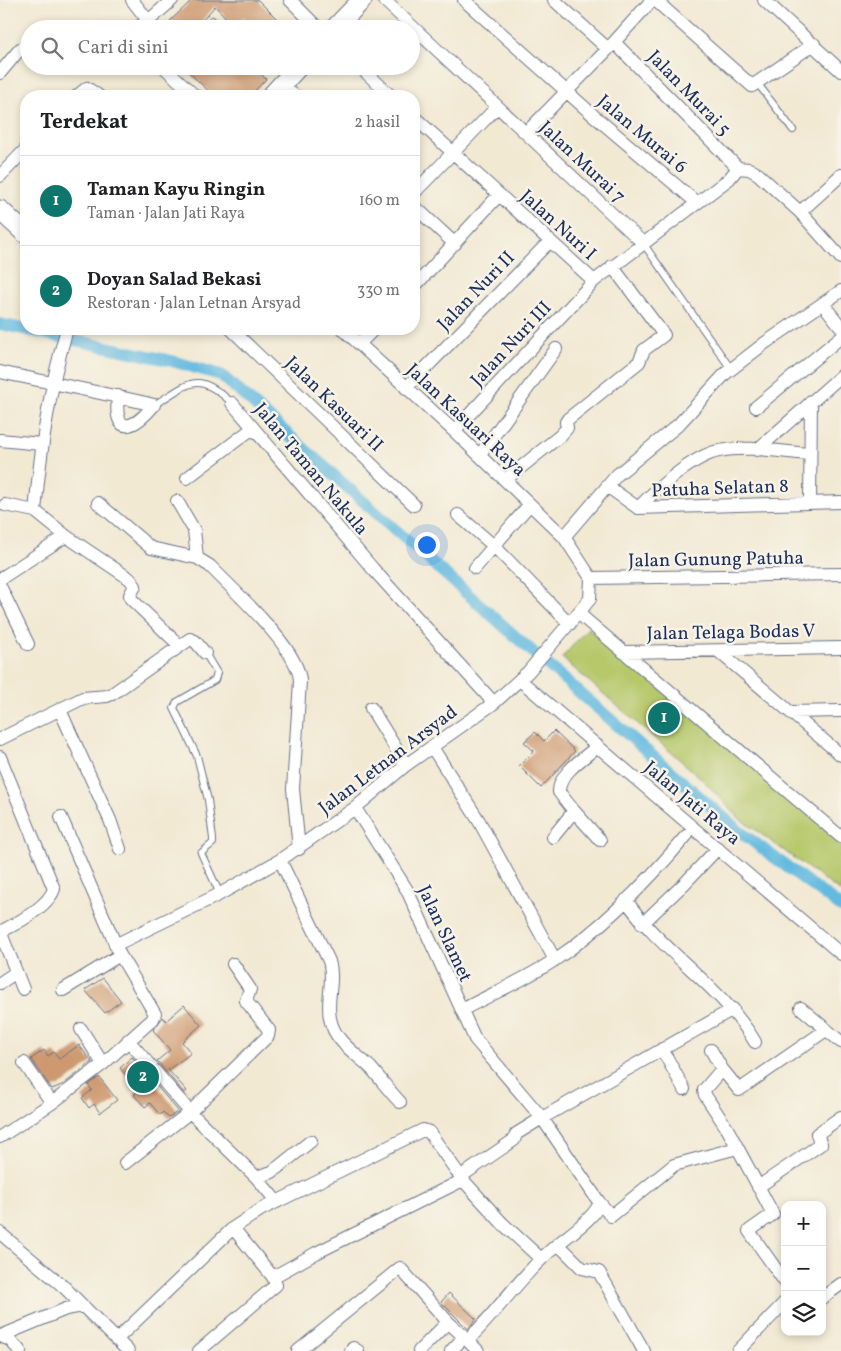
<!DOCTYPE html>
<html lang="id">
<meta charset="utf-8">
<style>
:root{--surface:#fff;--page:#f6f6f6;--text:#202124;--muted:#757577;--line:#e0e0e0;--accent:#0f766e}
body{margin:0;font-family:Vollkorn,serif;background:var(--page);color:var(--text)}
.controls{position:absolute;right:15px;bottom:15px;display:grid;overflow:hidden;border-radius:10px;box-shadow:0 2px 8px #0003}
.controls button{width:45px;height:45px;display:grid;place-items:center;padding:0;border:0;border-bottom:1px solid var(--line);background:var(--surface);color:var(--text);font:25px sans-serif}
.you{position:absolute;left:426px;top:544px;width:18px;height:18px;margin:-12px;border:4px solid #fff;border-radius:50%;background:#1a73e8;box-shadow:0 0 0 8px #1a73e833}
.badge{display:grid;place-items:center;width:32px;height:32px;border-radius:50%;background:var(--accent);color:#fff;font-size:16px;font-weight:700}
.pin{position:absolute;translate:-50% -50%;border:2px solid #fff;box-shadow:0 1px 5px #0006}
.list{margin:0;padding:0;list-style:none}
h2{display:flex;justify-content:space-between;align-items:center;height:65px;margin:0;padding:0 20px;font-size:21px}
h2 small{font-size:16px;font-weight:400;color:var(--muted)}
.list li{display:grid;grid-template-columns:32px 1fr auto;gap:15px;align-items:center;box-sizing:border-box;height:90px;padding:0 20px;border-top:1px solid var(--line)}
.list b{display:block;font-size:19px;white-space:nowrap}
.list p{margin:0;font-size:16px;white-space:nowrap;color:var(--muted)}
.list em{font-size:16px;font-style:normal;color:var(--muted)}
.icon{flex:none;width:28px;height:28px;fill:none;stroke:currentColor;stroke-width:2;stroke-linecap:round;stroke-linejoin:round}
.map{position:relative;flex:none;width:841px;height:1351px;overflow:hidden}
.search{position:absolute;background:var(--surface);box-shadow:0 2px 8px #0003;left:20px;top:20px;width:400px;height:55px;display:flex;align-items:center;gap:12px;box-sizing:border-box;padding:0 18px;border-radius:28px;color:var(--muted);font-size:19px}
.panel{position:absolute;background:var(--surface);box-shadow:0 2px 8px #0003;left:20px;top:90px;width:400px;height:245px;border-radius:20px}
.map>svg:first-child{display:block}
.green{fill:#b6c86b;stroke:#687c64}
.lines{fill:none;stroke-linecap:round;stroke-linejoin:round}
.canal{stroke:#63bae0;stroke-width:12}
.building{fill:#ce9970}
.lane-casing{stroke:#667087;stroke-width:8}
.street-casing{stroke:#667087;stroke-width:14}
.secondary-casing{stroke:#667087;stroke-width:21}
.lane{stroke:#fff;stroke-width:6}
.street{stroke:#fff;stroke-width:12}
.secondary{stroke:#fff;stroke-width:19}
.labels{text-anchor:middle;stroke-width:5;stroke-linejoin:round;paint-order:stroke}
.street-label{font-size:19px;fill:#1b2f5e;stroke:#f7f3e8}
</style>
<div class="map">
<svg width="841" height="1351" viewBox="0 0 841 1351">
<rect width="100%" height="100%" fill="#f7f3e8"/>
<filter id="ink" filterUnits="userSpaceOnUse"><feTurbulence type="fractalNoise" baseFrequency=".02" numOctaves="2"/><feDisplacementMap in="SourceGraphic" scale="10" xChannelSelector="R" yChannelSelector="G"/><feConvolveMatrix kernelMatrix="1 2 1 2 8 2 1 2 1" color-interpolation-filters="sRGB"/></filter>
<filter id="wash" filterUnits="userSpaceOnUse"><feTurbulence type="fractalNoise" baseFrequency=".0096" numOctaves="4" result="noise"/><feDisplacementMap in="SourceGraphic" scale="20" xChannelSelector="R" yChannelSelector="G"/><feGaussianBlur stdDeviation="1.12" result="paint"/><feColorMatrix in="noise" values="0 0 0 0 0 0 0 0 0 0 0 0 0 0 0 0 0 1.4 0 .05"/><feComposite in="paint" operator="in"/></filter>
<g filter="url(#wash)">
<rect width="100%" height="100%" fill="#f2e9d3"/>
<!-- green -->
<path class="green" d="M588,628L841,841V892L739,818L702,779L562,658Z"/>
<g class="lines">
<!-- canal -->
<path class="canal" d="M0,324L172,361L221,375L534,653L739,831L841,907"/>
</g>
<g id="blocks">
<!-- building -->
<path class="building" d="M192,0H258L287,29H256L245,17L234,26L215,6L202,21L211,29H178L170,21Z
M182,66H252L266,79L250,96H214Z
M554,731L575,751L541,788L519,766L534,751L524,742L535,732L544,741Z
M103,978L121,1001L105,1013L85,990Z
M184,1005L201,1025L182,1042L191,1053L168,1070L187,1091L184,1093L157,1061L170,1050L153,1030L163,1017L166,1021Z
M79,1045L92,1062L64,1084L52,1089L31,1059L44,1050L48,1056L54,1052L59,1059Z
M132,1057L178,1111L169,1118L163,1112L160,1115L150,1103L145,1107L134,1095L138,1090L120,1068Z
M99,1077L117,1100L100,1113L94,1104L89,1108L82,1098L92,1090L88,1085Z
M449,1293L476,1319L468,1329L441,1302Z"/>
</g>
</g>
<g filter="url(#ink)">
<use href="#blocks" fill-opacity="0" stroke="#667087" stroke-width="1"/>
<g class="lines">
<!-- lane casing -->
<g class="lane-casing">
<path id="lane" d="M212,20L221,29
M758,84L793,130
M643,243L731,369
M154,405C190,383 197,370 232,403
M205,653L217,673L215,680L177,702L174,708L197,756L208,800L213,839V843L201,853L220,894"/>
</g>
<!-- street casing -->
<g class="street-casing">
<path id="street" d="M132,0L146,18L145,24L140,28
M290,0L319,29
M384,0L643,243
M464,0L593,115L697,203
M554,0L608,49
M655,0L752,86L814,44
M764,0L841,71
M133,29L145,24L172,0
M614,42L738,168
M163,66L195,96
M359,66L391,96
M0,73L20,49
M282,85L295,96
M77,96L87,88L99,96
M414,117L594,281
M526,133L608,49L652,0
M738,168L749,169L758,174L800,212L841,258
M0,176L26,149
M414,193L497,107
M414,206L455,244
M800,212L841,175
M414,287L499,195
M823,304L841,327
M231,329L414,505
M359,344L374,329
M0,372C51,383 103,393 154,405C135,428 113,439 118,396
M406,388L550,241
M232,403L373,569L494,703
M756,407L841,337
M454,431L594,281L729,179L738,168
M0,440L41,444
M757,450L841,376
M480,455L556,349
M187,478L253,428
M505,480L561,435L567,428L566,422L568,419L639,362L644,350L664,335L612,266
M607,486L638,508L841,502
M177,501L194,530L197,558
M810,502L811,401
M98,503L151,548L197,558L210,566C234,591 299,649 300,681L293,789L299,849
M5,505L35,511
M638,508C655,490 695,455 719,451C748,445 781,452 810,454
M35,511L66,536L130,579L135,586L130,595L131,599L180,646
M35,511C41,448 49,389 67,329
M458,515L494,546L570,624
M564,537L617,475L678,425L725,374L765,343L841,291
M475,568L530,504
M591,578L841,574
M0,579L66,536
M0,586L28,644
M578,613L841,837
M718,651L841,755
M623,652L841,648
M520,680L841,954
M371,708L406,765
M60,710L110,820L120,849
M791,712L841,711
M0,739L83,698L107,696L112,694L190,639L195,641L205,653
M432,747L479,821L555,960
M0,757L54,889C48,907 16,924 0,932
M355,808L407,890L475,1039L542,1118L599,1202L611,1216L674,1165L737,1148
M574,811L600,840
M553,837L574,811L559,792C558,774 585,757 598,746
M280,860L329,961C335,980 326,999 330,1018C334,1041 354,1052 370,1067C380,1078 389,1091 400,1102
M626,900C662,953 722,986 755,1042
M642,924L685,883L718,848
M0,931L23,989
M115,945L220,894L280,860L355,808L406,765L494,703L528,672L590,599L591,578L564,537L454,431L343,329
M0,983L15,973
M63,990L120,955
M801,1008L841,1042
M462,1010C493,993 527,979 556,959C605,926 649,880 686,836
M81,1029L103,1064
M128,1040L190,1112L256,1177L272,1172L311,1141
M662,1049L684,1089
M711,1050L722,1069
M24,1063L52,1103
M0,1137L52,1103L103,1064L153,1019L155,1014L120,955L61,817
M125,1163L190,1112L268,1036L269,1030L246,1001L250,989L233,964
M256,1177L277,1202
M460,1177L514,1140L516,1134L542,1118L733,1009
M758,1187L821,1144L817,1134L841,1117
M0,1233L64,1287L128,1351
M558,1244L582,1268L599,1272L644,1351
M273,1277L316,1253L463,1180
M785,1282L749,1231L773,1214L728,1130L705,1095L704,1090L722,1069L739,1090L826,1030
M822,1298L841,1284
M0,1336L10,1340L20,1351
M1,1336L66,1309L83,1306
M116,1340L233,1228L262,1209L423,1130L429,1132L463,1180L502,1223L540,1258
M199,1351L276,1285L273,1277L233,1228
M298,1351L400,1268L448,1322
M351,1351L353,1348L358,1351
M419,1351L448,1322L469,1341
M451,1351L464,1337
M478,1351L469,1342L470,1338C500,1308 524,1272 557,1245C567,1236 598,1216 599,1202
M738,1351L785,1302"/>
</g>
<!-- secondary casing -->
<g class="secondary-casing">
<path id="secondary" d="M334,29L362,0
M271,96L299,66
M0,210L26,234"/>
</g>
<!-- lane -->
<use href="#lane" class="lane"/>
<!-- street -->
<use href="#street" class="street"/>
<!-- secondary -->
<use href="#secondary" class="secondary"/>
</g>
</g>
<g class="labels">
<!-- street labels -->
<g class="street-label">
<text transform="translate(690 92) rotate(46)" y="7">Jalan Murai 5</text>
<text transform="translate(643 133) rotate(40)" y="7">Jalan Murai 6</text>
<text transform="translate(583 161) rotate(43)" y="7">Jalan Murai 7</text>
<text transform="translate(559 224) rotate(42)" y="7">Jalan Nuri I</text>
<text transform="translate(475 290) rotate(-46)" y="7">Jalan Nuri II</text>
<text transform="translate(510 343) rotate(-47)" y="7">Jalan Nuri III</text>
<text transform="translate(335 403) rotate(44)" y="7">Jalan Kasuari II</text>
<text transform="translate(467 419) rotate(43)" y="7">Jalan Kasuari Raya</text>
<text transform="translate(312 468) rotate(50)" y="7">Jalan Taman Nakula</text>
<text transform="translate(720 487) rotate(-2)" y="7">Patuha Selatan 8</text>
<text transform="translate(716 558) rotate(-1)" y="7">Jalan Gunung Patuha</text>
<text transform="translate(731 631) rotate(-1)" y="7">Jalan Telaga Bodas V</text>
<text transform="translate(387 759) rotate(-37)" y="7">Jalan Letnan Arsyad</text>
<text transform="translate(693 802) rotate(40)" y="7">Jalan Jati Raya</text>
<text transform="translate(446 933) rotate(65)" y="7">Jalan Slamet</text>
</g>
</g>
</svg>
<div class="controls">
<button>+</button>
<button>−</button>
<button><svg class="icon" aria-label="layers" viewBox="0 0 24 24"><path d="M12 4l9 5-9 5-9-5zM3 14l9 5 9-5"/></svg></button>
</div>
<div class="you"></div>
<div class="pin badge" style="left:664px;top:718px">1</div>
<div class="pin badge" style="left:143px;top:1077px">2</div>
<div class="search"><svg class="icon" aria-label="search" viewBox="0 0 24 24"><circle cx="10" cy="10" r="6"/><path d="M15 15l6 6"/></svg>Cari di sini</div>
<section class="panel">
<h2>Terdekat<small>2 hasil</small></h2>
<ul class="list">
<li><span class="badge">1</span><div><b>Taman Kayu Ringin</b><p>Taman · Jalan Jati Raya</p></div><em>160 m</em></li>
<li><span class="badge">2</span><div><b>Doyan Salad Bekasi</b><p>Restoran · Jalan Letnan Arsyad</p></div><em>330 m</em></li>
</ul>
</section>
</div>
